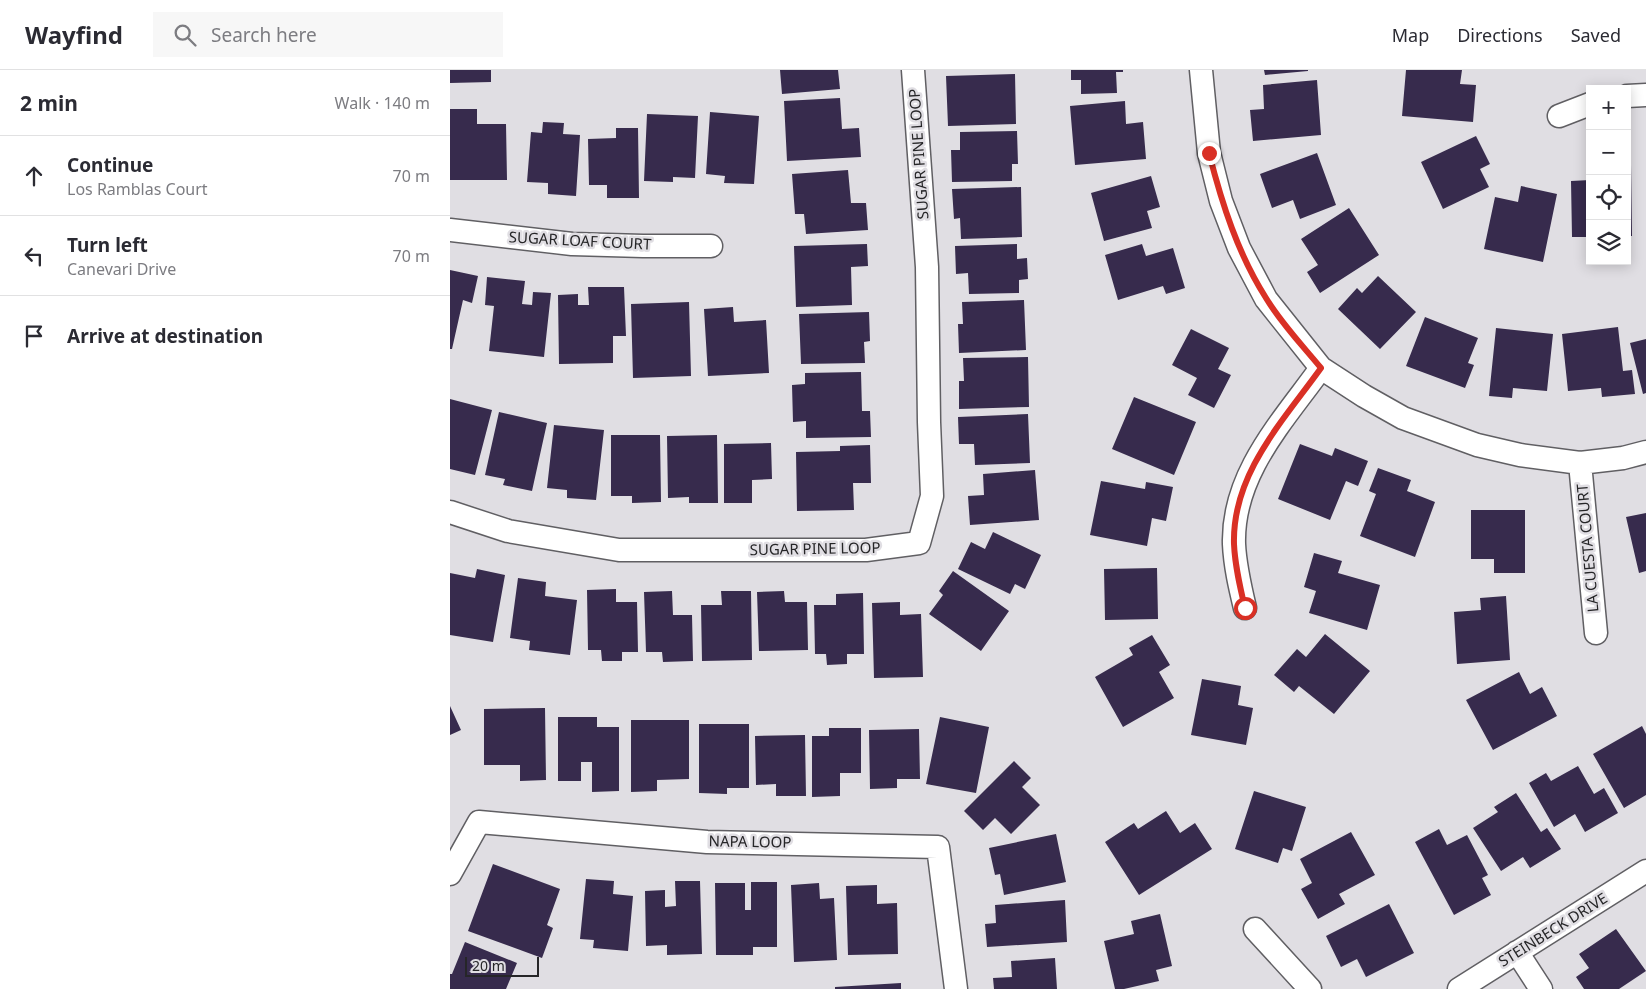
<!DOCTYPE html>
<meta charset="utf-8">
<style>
:root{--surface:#fff;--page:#f7f7f7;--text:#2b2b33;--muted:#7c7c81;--line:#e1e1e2}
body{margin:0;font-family:"Noto Sans",sans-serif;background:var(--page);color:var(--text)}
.controls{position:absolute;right:15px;top:15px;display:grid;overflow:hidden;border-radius:0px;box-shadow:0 2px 12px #0003}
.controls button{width:45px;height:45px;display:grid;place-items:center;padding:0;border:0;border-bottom:1px solid var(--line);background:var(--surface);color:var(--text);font:25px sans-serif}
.scale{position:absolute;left:15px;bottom:12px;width:74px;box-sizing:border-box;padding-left:5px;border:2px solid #262628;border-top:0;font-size:14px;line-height:18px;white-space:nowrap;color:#262628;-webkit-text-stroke:4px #e0dee3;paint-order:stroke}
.stop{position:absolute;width:15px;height:15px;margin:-11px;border:4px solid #d93025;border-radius:50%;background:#fff}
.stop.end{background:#d93025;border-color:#fff;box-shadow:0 1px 5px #0008}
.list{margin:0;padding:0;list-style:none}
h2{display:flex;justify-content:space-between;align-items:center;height:65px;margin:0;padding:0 20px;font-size:21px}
h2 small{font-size:16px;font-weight:400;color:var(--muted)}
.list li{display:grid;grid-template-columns:32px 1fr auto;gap:15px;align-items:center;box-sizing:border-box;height:80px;padding:0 20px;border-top:1px solid var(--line)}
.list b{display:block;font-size:19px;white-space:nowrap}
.list p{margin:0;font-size:16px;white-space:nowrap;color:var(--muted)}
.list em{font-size:16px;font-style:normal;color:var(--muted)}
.icon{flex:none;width:28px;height:28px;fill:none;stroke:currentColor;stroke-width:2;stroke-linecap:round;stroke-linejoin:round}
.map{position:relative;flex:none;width:1196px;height:919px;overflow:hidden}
header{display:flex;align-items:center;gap:30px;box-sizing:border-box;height:70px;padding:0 25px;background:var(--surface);border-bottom:1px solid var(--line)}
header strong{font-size:24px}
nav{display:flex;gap:28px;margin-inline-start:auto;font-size:18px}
.search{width:350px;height:45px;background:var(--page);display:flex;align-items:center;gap:12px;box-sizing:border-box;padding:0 18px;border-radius:0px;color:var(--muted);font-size:19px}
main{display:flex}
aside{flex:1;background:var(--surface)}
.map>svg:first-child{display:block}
.building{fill:#372b4d}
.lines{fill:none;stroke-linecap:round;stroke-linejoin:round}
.minor-casing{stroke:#605f63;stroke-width:25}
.minor{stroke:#fff;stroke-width:22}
.route{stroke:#d93025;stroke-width:6}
.labels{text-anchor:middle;stroke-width:5;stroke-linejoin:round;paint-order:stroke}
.street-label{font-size:15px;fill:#262628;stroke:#e0dee3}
</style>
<header>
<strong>Wayfind</strong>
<div class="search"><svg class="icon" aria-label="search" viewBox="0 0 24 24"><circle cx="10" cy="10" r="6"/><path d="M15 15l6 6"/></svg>Search here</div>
<nav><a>Map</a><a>Directions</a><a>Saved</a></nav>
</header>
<main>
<aside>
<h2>2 min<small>Walk · 140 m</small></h2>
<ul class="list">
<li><svg class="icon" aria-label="ahead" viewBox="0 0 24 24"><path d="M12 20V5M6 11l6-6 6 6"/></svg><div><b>Continue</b><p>Los Ramblas Court</p></div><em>70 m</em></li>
<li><svg class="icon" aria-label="left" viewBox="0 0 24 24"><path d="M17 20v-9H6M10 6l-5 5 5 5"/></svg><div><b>Turn left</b><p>Canevari Drive</p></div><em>70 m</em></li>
<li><svg class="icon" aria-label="arrive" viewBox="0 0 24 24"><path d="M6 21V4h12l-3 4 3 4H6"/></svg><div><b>Arrive at destination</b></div></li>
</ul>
</aside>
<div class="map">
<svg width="1196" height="919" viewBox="0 0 1196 919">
<rect width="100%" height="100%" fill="#e0dee3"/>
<!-- building -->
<path class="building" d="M0,0H41V12L0,13Z
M330,0H388L390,19L332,24Z
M621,0H673V2H666L667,23L631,24V10H621Z
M814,0H858V1L815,5Z
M956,0H1012L1010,14L1026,15L1023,52L952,46Z
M565,4L566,54L498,56L496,6Z
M867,10L871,65L803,71L800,40L814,39L813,15Z
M390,28L392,59L409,58L411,87L337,91L334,31Z
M675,31L676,54L693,52L696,89L625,95L620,36Z
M0,39H27V54H56L57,110H0Z
M260,42L309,46L304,114L274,113L275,106L256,104Z
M197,44L248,46L245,108L223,107V112L194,111Z
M93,52L114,53L113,64L130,65L126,126L98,124V113L77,112L81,62L92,63Z
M166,58H188L189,128H157V115H139L138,69L166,68Z
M567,61L568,94H562V111L502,112L501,80H510V62Z
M1026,66L1040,94L1030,99L1039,117L993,139L971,92Z
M867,83L886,135L850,149L843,130L822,138L810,104Z
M1177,95H1181L1182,166H1177Z
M398,100L401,133H416L418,160L356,164L354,144H345L342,104Z
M701,106L710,137L697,141L702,158L654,171L641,123Z
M1140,110V167H1122L1121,111Z
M1071,116L1107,124L1093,192L1034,179L1045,127L1068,132Z
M571,117L572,167L511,169L510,148L504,149L502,119Z
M899,138L929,185L870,223L857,202L868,195L851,169Z
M417,174L418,196L401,197L402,235L346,237L344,176Z
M567,174V189L577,188L578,209L569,210V223L519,224L518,203L506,204L505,176Z
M692,174L696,186L723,178L735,218L716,224L713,216L668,230L655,185Z
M0,200L28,206L22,233L13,230L2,279H0Z
M928,206L966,242L930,279L888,239L907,218L912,223Z
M37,207L75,211L72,234L82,235L83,222L101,223L94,287L39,281L44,236L35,235Z
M138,217H174L176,266H163V293L109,294L108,225L128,224V235H139Z
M574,230L576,280L509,283L508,254H513L512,232Z
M239,232L241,306L183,308L181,234Z
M283,237L284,252L316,250L319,303L258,306L254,239Z
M419,242L420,271L414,272L415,293L351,294L349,244Z
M975,247L1028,268L1018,293L1024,295L1015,318L956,296Z
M1168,257L1173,301L1182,300L1185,324L1152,327L1151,318L1118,321L1112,264Z
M1046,258L1103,264L1097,321L1063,318L1062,328L1039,326Z
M741,259L779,278L768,299L781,305L764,338L738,325L747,308L722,295Z
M1196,269V323L1193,324L1180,273Z
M578,287L579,337L509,339V311H514L513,288Z
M411,302L412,341H420L421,367L356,368V351L343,352L342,315L355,314V303Z
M684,327L746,352L724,405L662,379Z
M0,329L42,340L25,405L0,399Z
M49,342L97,353L82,421L53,415L55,409L35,405Z
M578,344L580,393L525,395L524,374H509L508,347Z
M104,355L154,360L146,430L117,428V420L97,418Z
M161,365H210L211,432L182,433V426H161Z
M267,365L268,433H239V427L218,428L217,366Z
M321,373L322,409L302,410V433H274V374Z
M850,374L882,386L885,378L918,391L908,416L896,411L880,450L828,429Z
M420,375L421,413H403L404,440L347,441L346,382L390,381V376Z
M928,398L961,410L957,421L985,432L965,487L910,466L926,424L919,421Z
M585,400L589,450L520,455L518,426L534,425L533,404Z
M651,411L695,419L696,412L723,417L716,451L702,448L697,476L640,465Z
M1021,440H1075V503H1044V489H1021Z
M1196,443V501L1189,503L1176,447Z
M543,462L591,485L575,519L565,514L560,524L508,499L521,472L535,479Z
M864,483L892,491L888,503L930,515L917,560L859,543L866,521L854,517Z
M707,498L708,549L655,550L654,499Z
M27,499L55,505L43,572L0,565V503L25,508Z
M503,501L559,541L531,581L479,544L493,525L489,521Z
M68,508L96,512L95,526L127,530L120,585L79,580L80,571L60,568Z
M166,519V532H187L188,582H172V591H152L151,580H138L137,520Z
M222,521L223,545H242L243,591L213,592L212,582H196L194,522Z
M271,521H301L302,590L252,591L251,535H272Z
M334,521L335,532H357L358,580L309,581L307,522Z
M413,523L414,584H397V594L377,595L376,584H365L364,535H386V524Z
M1056,526L1060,590L1007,594L1004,542L1031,540L1030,528Z
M450,532V545L471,544L473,607L424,608L422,533Z
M875,564L920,601L884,644L849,616L844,622L824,605L847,579L856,587Z
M702,565L720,595L709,602L724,628L673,657L645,607L683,585L679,578Z
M1069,602L1080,624L1092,617L1107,646L1043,680L1016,630Z
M752,609L791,616L788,635L803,638L796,675L741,665Z
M0,636L11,660L0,665Z
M95,638L96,710L70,711V695H34V639Z
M108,647H147V657H169V721L142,722V692H131V711H108Z
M490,647L539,657L526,723L476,714Z
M181,650H239V709L207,710V721L181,722Z
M249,654H299V718H277V724L249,723Z
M1192,656L1196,664V725L1174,738L1143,684Z
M379,658H411V703H390V726L362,727V666H379Z
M469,659L470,709H447V718L420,719L419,660Z
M355,665L356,726H326V714L306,715L305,666Z
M564,691L581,708L572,717L590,735L561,764L545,748L533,760L514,741Z
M1128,696L1144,724L1154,718L1168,743L1135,762L1125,744L1104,757L1079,713L1096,703L1101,711Z
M804,721L856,737L842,781L833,778L828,793L785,779Z
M1066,723L1091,762L1097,758L1111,779L1080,798L1073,787L1051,801L1023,758L1048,742L1044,737Z
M716,741L730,763L745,753L762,779L689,825L655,772L684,753L688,759Z
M989,759L997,775L1017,765L1038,805L1032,808L1041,825L1004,845L965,772Z
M901,762L925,805L889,824L895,834L868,849L851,819L862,813L850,789Z
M606,764L616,812L554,825L550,804L545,805L539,778Z
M43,794L110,819L97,855L103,858L92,888L18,861Z
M136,809L164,811L163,824L183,826L178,881L143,878L144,870L130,869Z
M225,811H250L252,884L217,885V875L196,876L195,821L215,820V837L226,836Z
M301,812H327V877H303V885H266L265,813H295V840H301Z
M369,813L370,829L384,828L387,890L344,892L341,815Z
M427,815V834L447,833L448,884L398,885L396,816Z
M615,830L617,872L537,877L535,854L546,853L545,835Z
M939,834L964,883L916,907L907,889L891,897L876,866Z
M710,844L722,896L706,900L709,911L674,919H665L654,871L684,864L681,851Z
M1166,859L1196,901L1169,919H1134L1126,907L1139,898L1129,884Z
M15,872L67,893L56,919H0V904H2Z
M605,888L607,919H544L543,908L562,907L561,891Z
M451,913V919H385V917Z"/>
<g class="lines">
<!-- minor casing -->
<g class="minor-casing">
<path id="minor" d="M751,0L759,83L771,131L789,178L816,229L871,298L914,326L953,348L1027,375L1070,385L1130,393L1173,388L1196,382
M1177,26L1196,25
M1109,46L1140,34
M0,160L122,174L193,176H261
M1130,393L1146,563
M0,442L58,461L169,480H416L469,473L482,426L479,352L477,197L463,0
M795,538C790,517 785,496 784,474C782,404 833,351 871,298
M0,804L29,752L257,772L488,777L506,919
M805,859L860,919
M1067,882L1091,919
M1009,919L1196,801"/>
</g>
<!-- minor -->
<use href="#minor" class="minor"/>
</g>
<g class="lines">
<!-- route -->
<path class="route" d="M759,83C772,134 788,184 816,228C831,253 852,275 871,298C833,351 782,404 784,474C785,496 790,517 795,538"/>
</g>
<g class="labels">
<!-- street labels -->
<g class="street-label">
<text transform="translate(469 84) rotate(-94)" y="5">SUGAR PINE LOOP</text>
<text transform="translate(130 171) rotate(3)" y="5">SUGAR LOAF COURT</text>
<text transform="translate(1138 478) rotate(-95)" y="5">LA CUESTA COURT</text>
<text transform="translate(365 479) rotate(-1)" y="5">SUGAR PINE LOOP</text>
<text transform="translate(300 772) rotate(1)" y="5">NAPA LOOP</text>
<text transform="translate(1103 860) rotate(-32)" y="5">STEINBECK DRIVE</text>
</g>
</g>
</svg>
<div class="controls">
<button>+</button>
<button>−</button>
<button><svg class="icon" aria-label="locate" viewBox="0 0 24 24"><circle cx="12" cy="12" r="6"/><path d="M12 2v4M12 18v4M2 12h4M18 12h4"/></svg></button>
<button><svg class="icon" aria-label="layers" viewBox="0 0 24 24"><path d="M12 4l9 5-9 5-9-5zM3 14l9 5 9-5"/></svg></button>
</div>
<div class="scale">20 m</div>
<div class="stop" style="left:795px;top:538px"></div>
<div class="stop end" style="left:759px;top:83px"></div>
</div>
</main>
